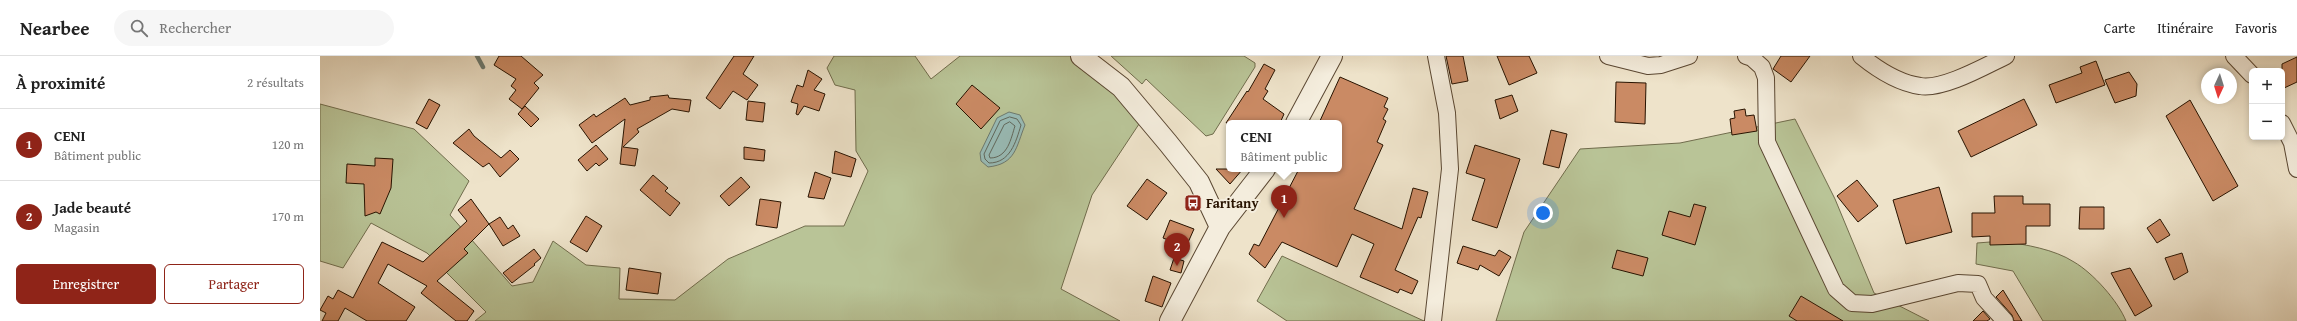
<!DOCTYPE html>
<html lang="fr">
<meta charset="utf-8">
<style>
:root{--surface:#fff;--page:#f6f6f6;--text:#222;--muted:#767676;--line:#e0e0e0;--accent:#8f2418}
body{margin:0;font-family:"Gentium Book Plus",serif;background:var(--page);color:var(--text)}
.controls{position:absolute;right:12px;top:12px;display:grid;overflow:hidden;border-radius:6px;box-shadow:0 2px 6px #0003}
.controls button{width:36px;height:36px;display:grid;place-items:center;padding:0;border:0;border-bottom:1px solid var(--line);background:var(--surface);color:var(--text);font:20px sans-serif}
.compass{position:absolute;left:1881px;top:12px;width:36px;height:36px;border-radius:50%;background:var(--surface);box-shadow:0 2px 6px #0003;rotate:184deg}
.you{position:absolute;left:1223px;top:157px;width:14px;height:14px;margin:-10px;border:3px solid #fff;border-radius:50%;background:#1a73e8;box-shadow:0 0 0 6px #1a73e833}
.badge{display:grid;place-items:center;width:26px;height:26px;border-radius:50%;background:var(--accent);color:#fff;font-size:13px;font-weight:700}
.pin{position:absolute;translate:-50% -33px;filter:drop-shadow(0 1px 2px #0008)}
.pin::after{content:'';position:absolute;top:21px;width:14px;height:12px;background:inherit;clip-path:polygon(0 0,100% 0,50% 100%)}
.popup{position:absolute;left:906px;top:64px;width:116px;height:52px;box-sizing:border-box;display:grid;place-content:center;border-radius:6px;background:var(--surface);filter:drop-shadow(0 1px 3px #0005);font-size:13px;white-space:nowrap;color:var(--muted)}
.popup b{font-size:15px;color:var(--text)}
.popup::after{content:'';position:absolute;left:50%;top:100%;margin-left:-8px;border:8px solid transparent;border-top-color:var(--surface)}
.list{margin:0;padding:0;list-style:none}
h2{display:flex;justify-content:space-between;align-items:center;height:52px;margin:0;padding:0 16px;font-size:17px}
h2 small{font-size:13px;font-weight:400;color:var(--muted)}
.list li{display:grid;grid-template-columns:26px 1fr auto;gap:12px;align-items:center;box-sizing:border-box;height:72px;padding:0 16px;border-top:1px solid var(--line)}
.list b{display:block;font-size:15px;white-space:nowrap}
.list p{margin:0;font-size:13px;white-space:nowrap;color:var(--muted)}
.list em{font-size:13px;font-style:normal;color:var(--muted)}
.actions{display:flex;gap:8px;padding:12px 16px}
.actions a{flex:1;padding:9px 0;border:1px solid var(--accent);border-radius:6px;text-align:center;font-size:14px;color:var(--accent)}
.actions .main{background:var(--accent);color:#fff}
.icon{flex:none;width:22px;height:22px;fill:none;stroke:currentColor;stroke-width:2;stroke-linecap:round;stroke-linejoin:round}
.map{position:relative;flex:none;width:1977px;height:265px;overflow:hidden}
header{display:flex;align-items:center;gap:24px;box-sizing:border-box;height:56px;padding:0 20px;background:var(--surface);border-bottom:1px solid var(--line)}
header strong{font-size:19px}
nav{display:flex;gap:22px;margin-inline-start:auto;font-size:14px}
.search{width:280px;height:36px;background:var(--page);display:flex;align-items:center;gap:10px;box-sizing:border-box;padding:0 14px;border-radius:22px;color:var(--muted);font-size:15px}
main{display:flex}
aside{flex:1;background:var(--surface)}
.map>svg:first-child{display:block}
.green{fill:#b9c497;stroke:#706c4c}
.water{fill:#99beba;stroke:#6c7a70}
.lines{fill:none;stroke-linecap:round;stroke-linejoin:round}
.shore{stroke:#60685d;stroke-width:1}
.stream{stroke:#6c7a70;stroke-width:4.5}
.building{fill:#ca8a64;stroke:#281300}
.minor-casing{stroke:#5a4732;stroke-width:18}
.tertiary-casing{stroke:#5a4732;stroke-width:22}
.minor{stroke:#f4eddd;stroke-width:16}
.tertiary{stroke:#f4eddd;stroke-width:20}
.labels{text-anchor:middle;stroke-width:4;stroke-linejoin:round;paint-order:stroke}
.poi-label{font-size:14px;font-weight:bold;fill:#281300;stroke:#f4eddd;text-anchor:start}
</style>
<header>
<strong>Nearbee</strong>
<div class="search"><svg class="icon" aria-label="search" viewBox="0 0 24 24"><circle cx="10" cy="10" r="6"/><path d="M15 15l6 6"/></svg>Rechercher</div>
<nav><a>Carte</a><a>Itinéraire</a><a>Favoris</a></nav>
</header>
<main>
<aside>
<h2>À proximité<small>2 résultats</small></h2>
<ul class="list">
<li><span class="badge">1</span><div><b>CENI</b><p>Bâtiment public</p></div><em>120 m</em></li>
<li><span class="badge">2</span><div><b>Jade beauté</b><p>Magasin</p></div><em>170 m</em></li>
</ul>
<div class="actions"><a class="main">Enregistrer</a><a>Partager</a></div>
</aside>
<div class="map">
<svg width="1977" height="265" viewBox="0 0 1977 265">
<rect width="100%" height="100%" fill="#eee3ca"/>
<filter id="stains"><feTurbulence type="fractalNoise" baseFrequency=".005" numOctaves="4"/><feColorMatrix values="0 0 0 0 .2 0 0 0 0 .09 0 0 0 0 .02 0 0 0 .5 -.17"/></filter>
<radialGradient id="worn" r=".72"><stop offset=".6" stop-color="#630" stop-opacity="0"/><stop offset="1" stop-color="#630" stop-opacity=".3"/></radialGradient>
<!-- green -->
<path class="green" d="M514,0H595L611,23L640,0H761L825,59L772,139L741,233L800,265H155L166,256L107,197L51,167L23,212L0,205V48L94,73L149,125L130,159L192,230L213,226L233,185L266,209L300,212L299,243L355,244L408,203L485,170H524L548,115L536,95L535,34L515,29L507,12Z
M791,0H924L935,7V11L893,78L886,80L826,23L822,28Z
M1475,63L1515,143L1554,237L1609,265H1176L1204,176L1260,93L1360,87Z
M1683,185C1706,189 1734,193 1754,206C1773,217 1798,245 1806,265H1723L1693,215L1656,208L1657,187Z
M962,200L1104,265H967L937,245Z"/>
<!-- water -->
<path class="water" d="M689,56L700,59L705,69C696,91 696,108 668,111L661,105L660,97L677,62Z"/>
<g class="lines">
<!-- shore -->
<path class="shore" d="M690,61L697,63L701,69C696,86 690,107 669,107L665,103L664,98L680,65Z
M690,66L695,70C691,82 688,102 670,102L669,99L684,69Z"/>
<!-- stream -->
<path class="stream" d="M157,0L163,11"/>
</g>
<!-- building -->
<path class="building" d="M179,0H201L223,19L214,27L219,32L202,53L189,43L196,34L191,30L196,23L174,9Z
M414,0H434L423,18L438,29L427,44L413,35L400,53L386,42Z
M1126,0H1143L1148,25L1132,28Z
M1177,0H1209L1217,17L1189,29Z
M1461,0H1490L1471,26L1453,13Z
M1977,1V26L1962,33V8Z
M1776,5L1785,29L1736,47L1729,29L1762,17L1760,11Z
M944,8L955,14L945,33L948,35L943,43L964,58L960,67H906L927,35L928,36Z
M488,14L502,23L494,34L505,38L499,55L484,50L478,59L476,58L478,48L471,46L477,29L483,31Z
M1809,16L1817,28L1816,40L1795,47L1785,24Z
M1020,21L1068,42L1064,51L1068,53L1063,63L1066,65L1057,86L1063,89L1034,153L1082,173L1093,132L1108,136L1101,162L1098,161L1075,214L1098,225L1092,238L1080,233L1078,237L1040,221L1054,188L1032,178L1017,211L962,186L945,212L929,198L934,188L939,190L979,113H1019V67H999Z
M1296,26L1326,27L1325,68L1295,66Z
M652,29L680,52L661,73L636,48Z
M348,39L349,42L371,44L369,56L352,53L317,73L319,76L303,91L318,93L315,110L300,108L305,63L272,87L259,69L274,58L276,61L305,42L310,49L330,44V41Z
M1192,39L1198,55L1180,63L1175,44Z
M109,43L120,49L107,73L96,67Z
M1704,43L1717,69L1651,101L1638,75Z
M1870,44L1918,130L1893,145L1846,60Z
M428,45L445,47L443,66L426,64Z
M205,50L219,63L211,71L198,58Z
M1425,53L1426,60L1434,59L1437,75L1412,79L1410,63L1415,62L1414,55Z
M149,73L154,80L181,102L190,94L199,103L180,121L169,107L163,111L133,87Z
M1231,74L1247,78L1239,112L1223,108Z
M276,89L288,103L279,110L276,107L267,115L258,104Z
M1155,89L1200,103L1177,172L1152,164L1165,123L1146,117Z
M424,91L445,94L444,105L424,103Z
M515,95L536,103L531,121L512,117Z
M55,102L73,103L71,132L60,158L56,156L45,160L44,128L26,127L27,108L55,110Z
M896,113H923L910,128Z
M495,116L511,122L504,143L488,141Z
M333,119L348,132L345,135L360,147L350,160L320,134Z
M421,121L430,131L409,150L400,140Z
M827,123L847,137L827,164L807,150Z
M1537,124L1558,150L1538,166L1517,140Z
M1619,131L1632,176L1586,188L1573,144Z
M1674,140H1703V148H1730V170H1706V188L1670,189V180L1652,181V157H1675Z
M151,143L169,168L144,193L148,197L117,225L154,255L147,265H136L101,237L107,230L68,208L58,227L95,251L86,265H47L25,252L18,265H2L6,257L0,254L8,240L13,243L18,234L33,242L62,186L103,206L147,165L138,154Z
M440,143L461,146L457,172L436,169Z
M1374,148L1386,151L1375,189L1342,179L1349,155L1370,161Z
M1760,151H1784V173H1759Z
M266,160L282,170L267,196L250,186Z
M180,161L188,173L193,169L200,180L183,190L169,168Z
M1840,163L1850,179L1837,187L1827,172Z
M850,164L874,173L866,191L843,182Z
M1143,190L1175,200L1179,194L1191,201L1179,220L1160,209L1158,214L1137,207Z
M214,193L221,202L214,208L215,209L192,227L183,217Z
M1297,194L1328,202L1323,220L1292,212Z
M1862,197L1868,216L1854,224L1845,202Z
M854,202L864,205L861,217L850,214Z
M309,212L341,217L338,238L306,234Z
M1810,212L1832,250L1815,260L1791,217Z
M833,220L851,227L842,251L825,245Z
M1683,234L1702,265H1694L1692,259L1676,241Z
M1481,240L1523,265H1477L1469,260Z
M1663,255L1670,263L1667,265H1653Z"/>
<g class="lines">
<!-- minor casing -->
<g class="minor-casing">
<path id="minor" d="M1288,0L1328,10L1341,9L1369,0
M1426,0L1432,2L1442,11L1446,22L1447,86L1516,233L1532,247L1552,248L1638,227L1658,228L1664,242L1685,265
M1541,0C1557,13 1579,27 1600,30C1623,34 1665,10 1686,0
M1914,0L1932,19
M1962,67L1972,87L1977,113
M1113,265L1130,113L1127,57L1116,0"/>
</g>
<!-- tertiary casing -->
<g class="tertiary-casing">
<path id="tertiary" d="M761,0L801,31L848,87L879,126L900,171
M976,67L1012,0
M850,265L900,171L945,113"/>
</g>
<!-- minor -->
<use href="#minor" class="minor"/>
<!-- tertiary -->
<use href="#tertiary" class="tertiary"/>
</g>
<!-- icons -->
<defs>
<g id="bus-square" transform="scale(0.9)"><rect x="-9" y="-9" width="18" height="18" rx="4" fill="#8f2418" stroke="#f4eddd"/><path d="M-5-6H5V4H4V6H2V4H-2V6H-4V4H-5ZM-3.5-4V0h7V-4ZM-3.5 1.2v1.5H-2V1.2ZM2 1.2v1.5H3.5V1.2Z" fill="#fff"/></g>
</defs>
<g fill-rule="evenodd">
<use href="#bus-square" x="873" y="147"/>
</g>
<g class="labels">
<!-- poi labels -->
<g class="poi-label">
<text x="886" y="152">Faritany</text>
</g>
</g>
<rect width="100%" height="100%" filter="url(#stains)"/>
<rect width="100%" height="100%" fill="url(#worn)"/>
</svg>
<div class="controls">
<button>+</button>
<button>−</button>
</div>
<svg class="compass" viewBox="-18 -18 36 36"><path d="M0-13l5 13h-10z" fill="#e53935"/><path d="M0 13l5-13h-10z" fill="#767676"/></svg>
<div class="you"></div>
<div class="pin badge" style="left:964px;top:162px">1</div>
<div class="popup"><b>CENI</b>Bâtiment public</div>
<div class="pin badge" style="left:857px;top:210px">2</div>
</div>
</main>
